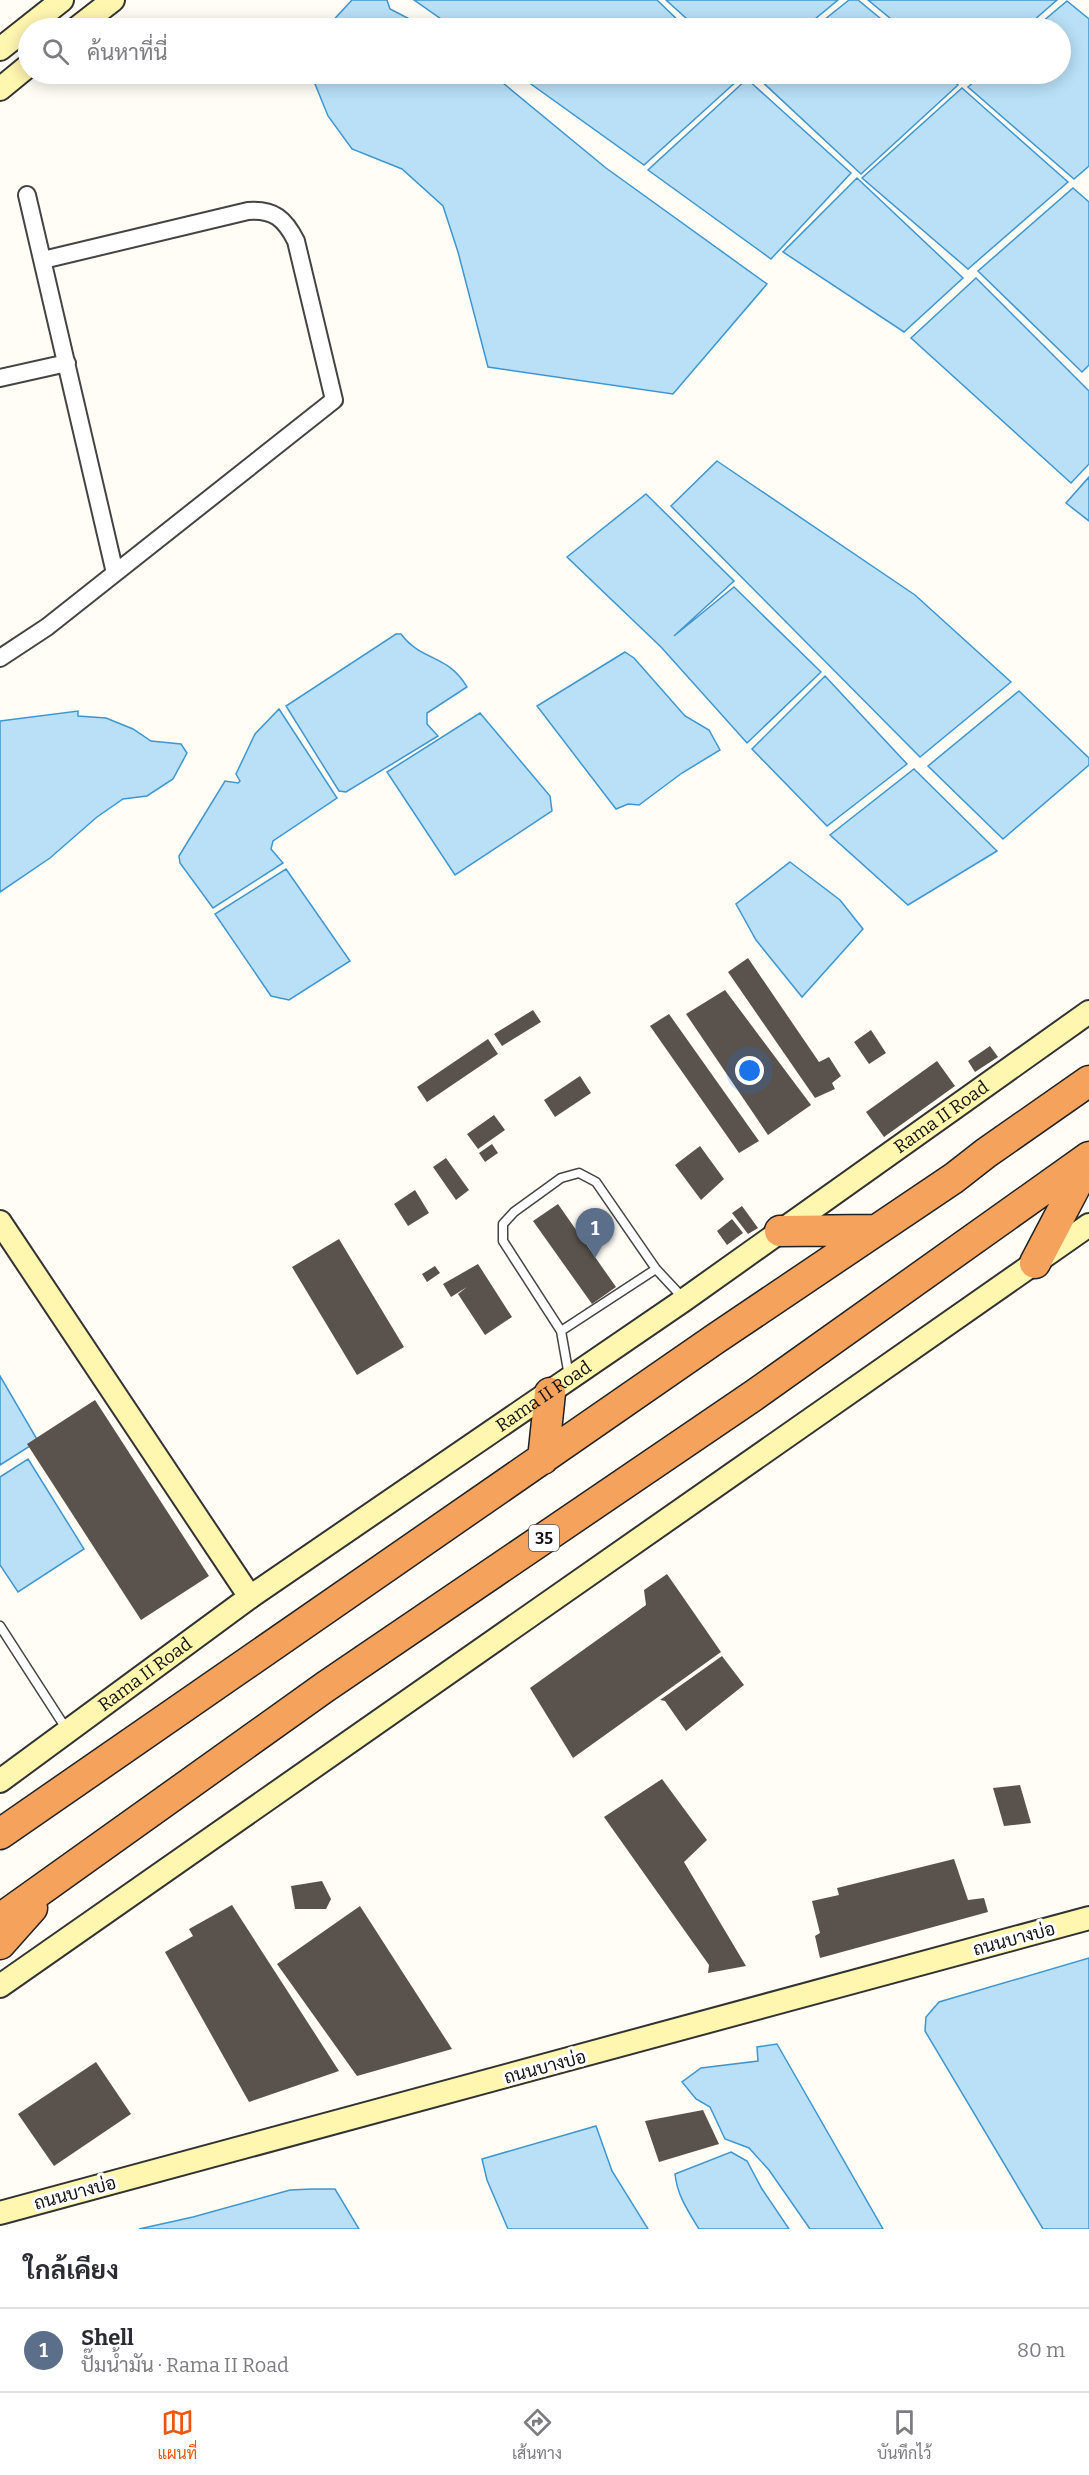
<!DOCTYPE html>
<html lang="th">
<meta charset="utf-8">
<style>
:root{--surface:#fff;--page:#f2f2f3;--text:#2b2b33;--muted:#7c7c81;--line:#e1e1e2;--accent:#ea580c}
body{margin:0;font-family:Bitter,Sarabun,serif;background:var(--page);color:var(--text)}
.you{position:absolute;left:750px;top:1071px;width:21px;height:21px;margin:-15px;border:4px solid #fff;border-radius:50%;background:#1a73e8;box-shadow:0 0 0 9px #1a73e833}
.badge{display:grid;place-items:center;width:39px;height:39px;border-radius:50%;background:var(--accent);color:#fff;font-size:20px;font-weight:700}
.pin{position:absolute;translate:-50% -50px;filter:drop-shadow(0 2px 3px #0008)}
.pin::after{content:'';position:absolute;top:32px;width:21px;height:18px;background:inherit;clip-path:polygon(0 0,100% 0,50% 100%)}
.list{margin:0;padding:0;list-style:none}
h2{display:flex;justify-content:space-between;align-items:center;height:78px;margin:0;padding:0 24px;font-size:26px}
h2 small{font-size:20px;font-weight:400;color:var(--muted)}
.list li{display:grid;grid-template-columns:39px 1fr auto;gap:18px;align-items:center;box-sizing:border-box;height:84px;padding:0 24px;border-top:2px solid var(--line)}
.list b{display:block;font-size:22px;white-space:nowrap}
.list p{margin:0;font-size:20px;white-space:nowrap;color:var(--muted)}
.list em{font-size:20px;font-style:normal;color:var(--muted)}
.icon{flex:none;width:33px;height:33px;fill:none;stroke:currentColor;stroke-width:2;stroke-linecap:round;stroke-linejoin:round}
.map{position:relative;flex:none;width:1089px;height:2229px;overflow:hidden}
.search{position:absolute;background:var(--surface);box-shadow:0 3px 15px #0003;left:18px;right:18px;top:18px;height:66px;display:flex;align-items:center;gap:15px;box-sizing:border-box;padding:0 21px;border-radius:33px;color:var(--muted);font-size:22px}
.sheet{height:162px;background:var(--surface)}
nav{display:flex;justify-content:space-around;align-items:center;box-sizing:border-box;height:84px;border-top:2px solid var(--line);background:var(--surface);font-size:16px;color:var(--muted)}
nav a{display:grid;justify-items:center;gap:3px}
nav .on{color:var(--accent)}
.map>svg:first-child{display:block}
.water{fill:#b9e0f7;stroke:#3f96cf;stroke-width:1.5}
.building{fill:#5a524d}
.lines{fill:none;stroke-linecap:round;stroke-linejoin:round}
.lane-casing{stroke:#444;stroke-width:11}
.street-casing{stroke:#444;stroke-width:20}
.secondary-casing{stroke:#333;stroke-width:26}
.highway-casing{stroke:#222;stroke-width:33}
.lane{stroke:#fff;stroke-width:8}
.street{stroke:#fff;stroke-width:16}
.secondary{stroke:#fff6b0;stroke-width:22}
.highway{stroke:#f5a25d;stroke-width:30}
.labels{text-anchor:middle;stroke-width:6;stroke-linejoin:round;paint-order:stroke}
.shield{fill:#fff;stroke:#585858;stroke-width:1.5}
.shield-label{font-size:16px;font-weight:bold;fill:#111}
.street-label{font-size:18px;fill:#111;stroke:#fff}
</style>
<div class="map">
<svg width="1089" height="2229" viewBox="0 0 1089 2229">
<rect width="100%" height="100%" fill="#fffdf5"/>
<!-- water -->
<path class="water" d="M352,0H387L390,9L427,28H326Z
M414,0H657L686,28H454Z
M666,0H838L804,28H697Z
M849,0H858L892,28H814Z
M868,0H1057L1025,28H902Z
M1067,1L1089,19V166L1074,179L968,87L983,74H1060V28H1035Z
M311,74H492L606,168L767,284L673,394L488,367L458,252L443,206L402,169L352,149L328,116Z
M517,74H733L739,79L644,165Z
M759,74H945L958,85L861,174L756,76Z
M747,79L851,173L771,259L648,170Z
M962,88L1068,182L968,269L862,178Z
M857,178L963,278L904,332L783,252Z
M1073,188L1089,202V365L1082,372L978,271Z
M976,278L1089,391V464L1071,483L911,338Z
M717,461L915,595L1011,682L920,757L671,506Z
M1089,477V521L1066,503Z
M646,494L734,581L674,636L734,587L821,672L747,743L661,647L567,557Z
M396,634H401C422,662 448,654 467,687L427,713V724L438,736L346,792L339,791L286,706Z
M625,652L634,658L685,716L709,730L720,750L682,773L639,805L628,804L616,809L537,706Z
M825,676L907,764L827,826L752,749Z
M1019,691L1089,758V765L1003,839L928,766Z
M279,709L337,798L273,841L271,849L283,863L213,908L180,863L179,856L225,781L238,783L240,781L236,774L255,734Z
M78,711V716L106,718L133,729L151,741L181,744L187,753L173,779L147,796L123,799L97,817L50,858L0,892V721Z
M480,713L550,796L552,811L455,875L387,772Z
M914,769L997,851L908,905L830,835Z
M790,862L840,900L863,929L802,997L756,940L736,904Z
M286,869L350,961L289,1000L271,996L215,914Z
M0,1376L38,1441L0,1465Z
M28,1459L84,1549L18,1592L0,1565V1477Z
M1089,1958V2229H1043L925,2031L926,2017L939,2002Z
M777,2044L883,2229H810L769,2170L749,2148L725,2139L710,2107L696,2099L682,2082L701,2068L758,2061L757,2047Z
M596,2126L612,2171L648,2229H508L487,2180L482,2159Z
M731,2152L747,2161L762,2189L789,2229H699C688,2211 677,2195 675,2174Z
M312,2189H335L359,2229H139L193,2217L290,2190Z"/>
<!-- building -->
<path class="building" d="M748,958L819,1062L829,1057L841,1076L832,1083L835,1089L815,1098L728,972Z
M725,990L811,1105L768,1135L686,1014Z
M533,1010L541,1022L502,1046L494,1034Z
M669,1014L759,1141L739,1153L650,1026Z
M871,1030L886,1053L869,1064L854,1042Z
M488,1039L498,1054L427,1102L417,1087Z
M990,1046L998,1057L975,1072L968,1061Z
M937,1061L955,1086L884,1137L866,1112Z
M580,1076L591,1093L555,1117L544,1100Z
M494,1115L505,1130L478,1149L467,1134Z
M492,1144L498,1153L485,1162L479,1153Z
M700,1146L724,1179L701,1200L675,1165Z
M446,1158L469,1190L456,1200L433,1167Z
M415,1190L429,1213L408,1226L394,1204Z
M558,1204L616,1287L592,1304L533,1221Z
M742,1206L758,1228L748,1234L732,1213Z
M732,1219L743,1233L727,1245L717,1231Z
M339,1239L404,1347L357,1375L292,1267Z
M478,1264L512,1317L485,1335L458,1294L467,1287L451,1297L443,1284Z
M435,1266L440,1273L427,1282L422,1274Z
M95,1400L209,1576L141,1620L27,1444Z
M667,1574L721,1652L573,1758L530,1688L646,1605L644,1590Z
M722,1656L744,1685L686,1731L665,1701L660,1700Z
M662,1779L707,1840L684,1862L746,1966L708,1973L709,1965L604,1817Z
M1020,1785L1031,1823L1004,1826L993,1788Z
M954,1859L968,1900L984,1898L988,1912L820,1958L815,1936L820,1933L812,1901L839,1895L837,1888Z
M322,1881L331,1899L326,1909H295L291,1886Z
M232,1905L339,2071L249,2102L165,1952L193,1936L189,1929Z
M360,1906L452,2049L357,2076L277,1964Z
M96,2062L131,2114L54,2166L18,2114Z
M703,2110L719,2144L659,2162L645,2121Z"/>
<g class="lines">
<!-- lane casing -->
<g class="lane-casing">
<path id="lane" d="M561,1331L656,1269
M569,1376L561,1331L503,1241V1224L514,1212L561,1178L579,1173L596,1182L656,1269L684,1299
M0,1626L67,1730"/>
</g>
<!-- street casing -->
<g class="street-casing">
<path id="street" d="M27,195L115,573
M0,378L67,363
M0,658L47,627L334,400L296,241C285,219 274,209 248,211L43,260"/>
</g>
<!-- secondary casing -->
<g class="secondary-casing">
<g id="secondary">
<path d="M77,28L113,0"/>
<path d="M0,49L62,0"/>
<path d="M0,89L28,66"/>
<path d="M0,1222L250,1597"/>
<path id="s1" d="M0,1781L250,1597L684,1300L1089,1012"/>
<path d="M0,1986L1089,1225"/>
<path d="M0,2213L1089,1918"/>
</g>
</g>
<!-- highway casing -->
<g class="highway-casing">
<path id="highway" d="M780,1231L876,1230
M1035,1263L1088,1162
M543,1459L550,1393
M0,1834L715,1339L954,1178L986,1153L1089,1081
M0,1919L325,1687L753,1396L1089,1157
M0,1944L32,1908"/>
</g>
<!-- lane -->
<use href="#lane" class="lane"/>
<!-- street -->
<use href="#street" class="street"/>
<!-- secondary -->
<use href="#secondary" class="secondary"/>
<!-- highway -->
<use href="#highway" class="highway"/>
</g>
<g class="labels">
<!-- shield labels -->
<rect class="shield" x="529" y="1525" width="30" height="26" rx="4.5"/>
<g class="shield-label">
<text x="544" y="1544">35</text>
</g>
<!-- street labels -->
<g class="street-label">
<text dy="6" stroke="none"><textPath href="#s1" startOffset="1152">Rama II Road</textPath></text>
<text dy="6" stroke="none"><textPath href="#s1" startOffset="666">Rama II Road</textPath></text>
<text dy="6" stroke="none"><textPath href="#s1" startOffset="180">Rama II Road</textPath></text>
<text transform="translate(1014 1939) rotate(-15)" y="6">ถนนบางบ่อ</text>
<text transform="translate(545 2067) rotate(-15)" y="6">ถนนบางบ่อ</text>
<text transform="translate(75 2193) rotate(-15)" y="6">ถนนบางบ่อ</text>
</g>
</g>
</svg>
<div class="you"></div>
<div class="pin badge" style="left:595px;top:1258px;background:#5c6f8a">1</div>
<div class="search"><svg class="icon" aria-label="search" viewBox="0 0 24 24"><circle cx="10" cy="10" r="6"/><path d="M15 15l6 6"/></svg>ค้นหาที่นี่</div>
</div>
<section class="sheet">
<h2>ใกล้เคียง<small></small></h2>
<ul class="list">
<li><span class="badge" style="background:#5c6f8a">1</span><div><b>Shell</b><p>ปั๊มน้ำมัน · Rama II Road</p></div><em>80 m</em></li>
</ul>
</section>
<nav>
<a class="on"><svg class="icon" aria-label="map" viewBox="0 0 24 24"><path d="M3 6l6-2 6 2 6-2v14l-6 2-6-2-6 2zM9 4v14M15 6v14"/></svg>แผนที่</a>
<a><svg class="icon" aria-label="directions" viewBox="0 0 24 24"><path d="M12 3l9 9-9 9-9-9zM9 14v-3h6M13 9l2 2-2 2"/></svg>เส้นทาง</a>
<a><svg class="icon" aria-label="saved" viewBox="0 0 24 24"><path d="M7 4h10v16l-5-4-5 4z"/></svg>บันทึกไว้</a>
</nav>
